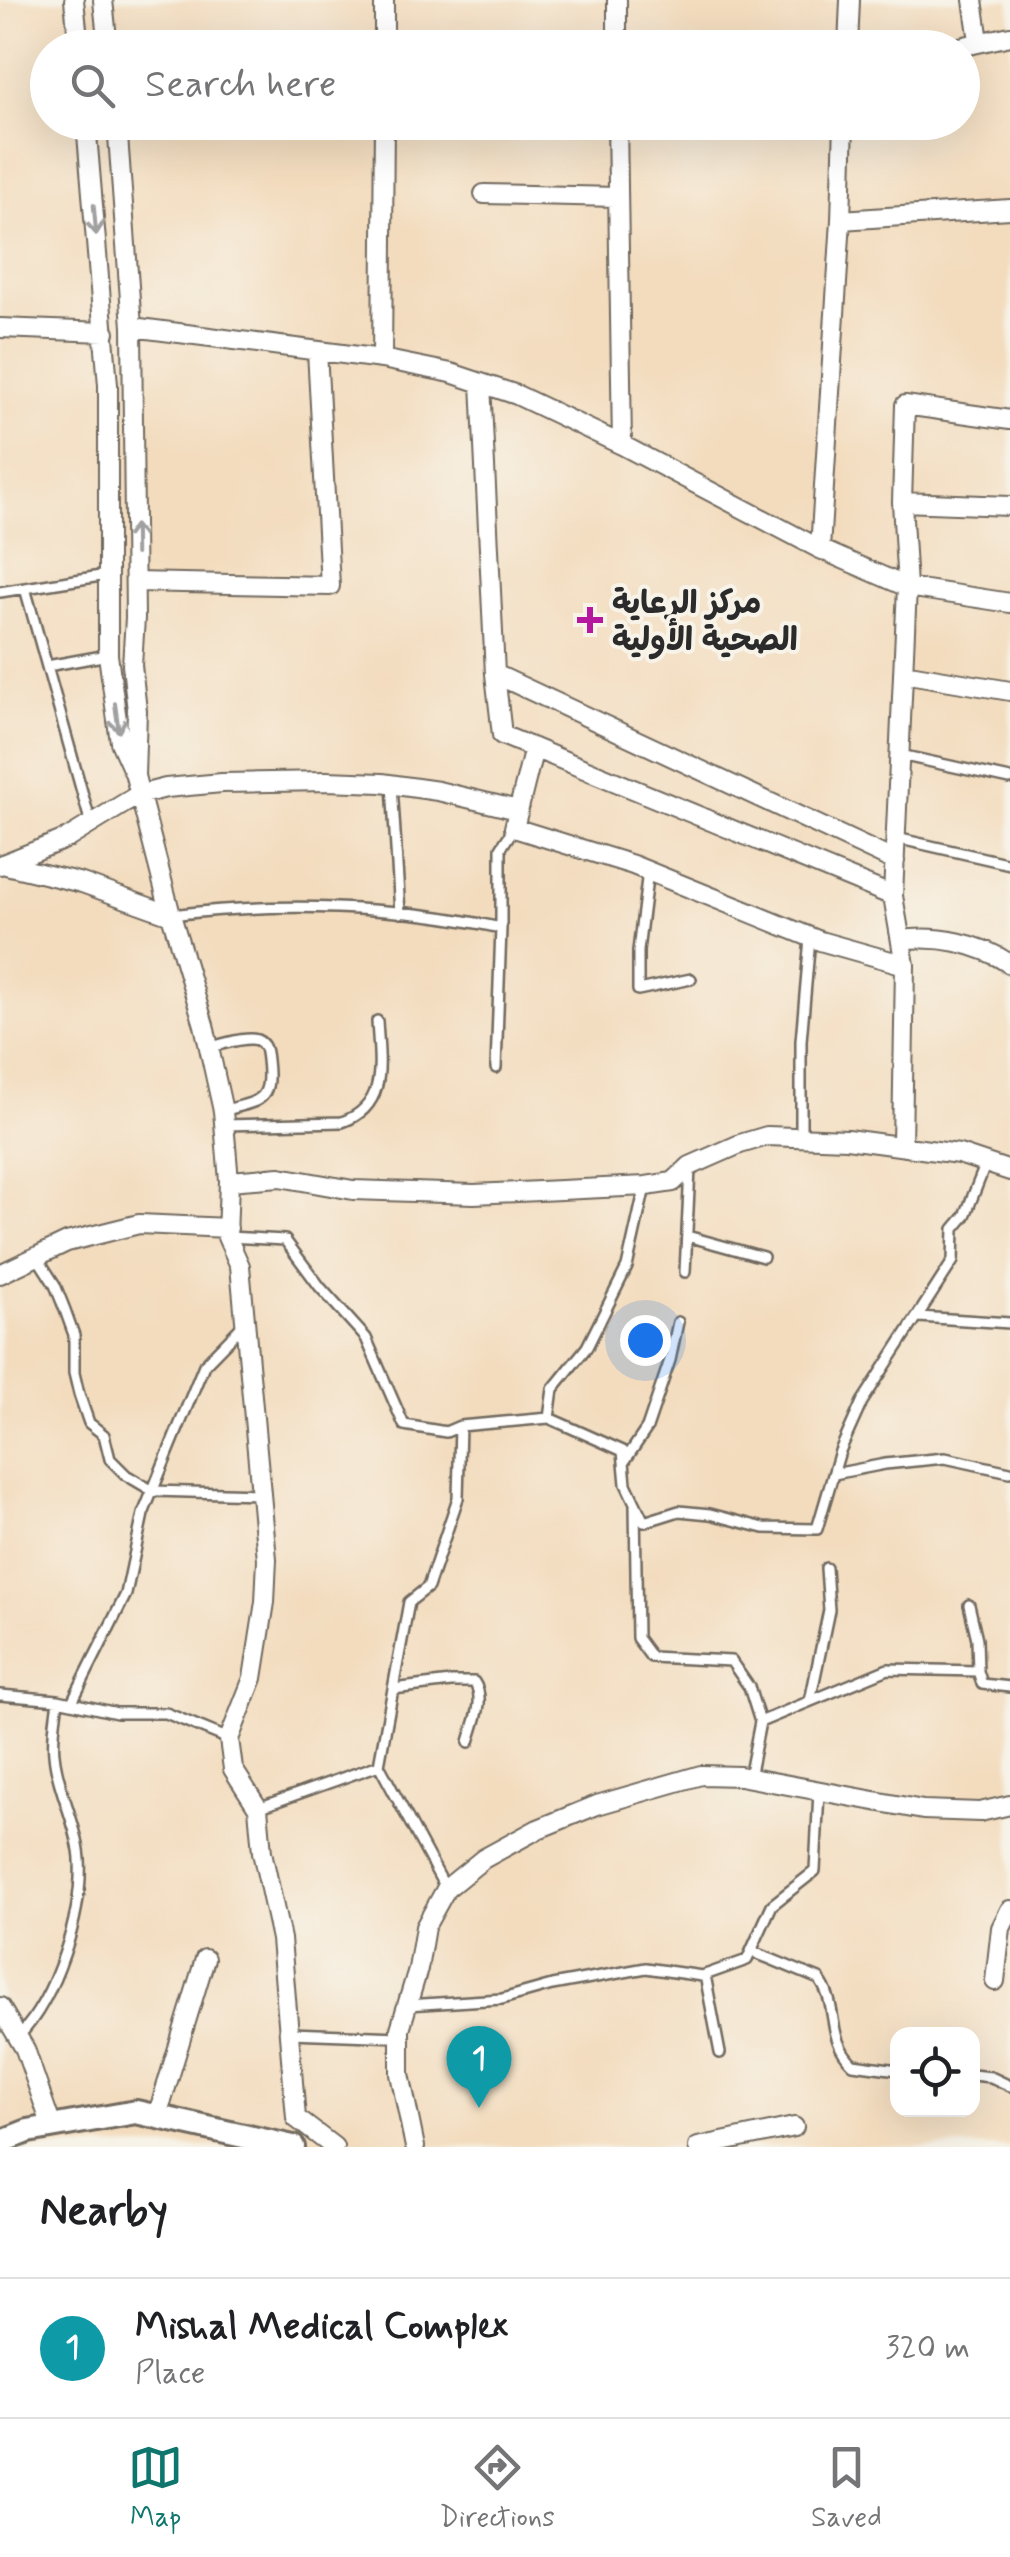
<!DOCTYPE html>
<meta charset="utf-8">
<style>
:root{--surface:#fff;--page:#f2f2f2;--text:#202124;--muted:#757577;--line:#e0e0e0;--accent:#0f766e}
body{margin:0;font-family:Mynerve,"Playpen Sans Arabic",sans-serif;background:var(--page);color:var(--text)}
.controls{position:absolute;right:30px;bottom:30px;display:grid;overflow:hidden;border-radius:20px;box-shadow:0 10px 40px #0002}
.controls button{width:90px;height:90px;display:grid;place-items:center;padding:0;border:0;border-bottom:2px solid var(--line);background:var(--surface);color:var(--text);font:50px sans-serif}
.you{position:absolute;left:645px;top:1340px;width:35px;height:35px;margin:-25px;border:8px solid #fff;border-radius:50%;background:#1a73e8;box-shadow:0 0 0 15px #1a73e833}
.badge{display:grid;place-items:center;width:65px;height:65px;border-radius:50%;background:var(--accent);color:#fff;font-size:32px;font-weight:700}
.pin{position:absolute;translate:-50% -82px;filter:drop-shadow(0 2px 5px #0008)}
.pin::after{content:'';position:absolute;top:52px;width:35px;height:30px;background:inherit;clip-path:polygon(0 0,100% 0,50% 100%)}
.list{margin:0;padding:0;list-style:none}
h2{display:flex;justify-content:space-between;align-items:center;height:130px;margin:0;padding:0 40px;font-size:42px}
h2 small{font-size:32px;font-weight:400;color:var(--muted)}
.list li{display:grid;grid-template-columns:65px 1fr auto;gap:30px;align-items:center;box-sizing:border-box;height:140px;padding:0 40px;border-top:2px solid var(--line)}
.list b{display:block;font-size:38px;white-space:nowrap}
.list p{margin:0;font-size:32px;white-space:nowrap;color:var(--muted)}
.list em{font-size:32px;font-style:normal;color:var(--muted)}
.icon{flex:none;width:55px;height:55px;fill:none;stroke:currentColor;stroke-width:2;stroke-linecap:round;stroke-linejoin:round}
.map{position:relative;flex:none;width:1010px;height:2147px;overflow:hidden}
.search{position:absolute;background:var(--surface);box-shadow:0 10px 40px #0002;left:30px;right:30px;top:30px;height:110px;display:flex;align-items:center;gap:25px;box-sizing:border-box;padding:0 35px;border-radius:55px;color:var(--muted);font-size:38px}
.sheet{height:270px;background:var(--surface)}
nav{display:flex;justify-content:space-around;align-items:center;box-sizing:border-box;height:140px;border-top:2px solid var(--line);background:var(--surface);font-size:28px;color:var(--muted)}
nav a{display:grid;justify-items:center;gap:5px}
nav .on{color:var(--accent)}
.map>svg:first-child{display:block}
.lines{fill:none;stroke-linecap:round;stroke-linejoin:round}
.service-casing{stroke:#71695e;stroke-width:14}
.minor-casing{stroke:#71695e;stroke-width:22}
.tertiary-casing{stroke:#71695e;stroke-width:28}
.service{stroke:#fff;stroke-width:9}
.minor{stroke:#fff;stroke-width:18}
.tertiary{stroke:#fff;stroke-width:22}
.oneway{stroke:#a0a0a0}
.poi-dot{fill:#b5179e;stroke:#f7f3e8;stroke-width:4}
.labels{text-anchor:middle;stroke-width:8;stroke-linejoin:round;paint-order:stroke}
.poi-label{font-size:32px;font-weight:bold;fill:#2b2b2b;stroke:#f7f3e8;text-anchor:start}
</style>
<div class="map">
<svg width="1010" height="2147" viewBox="0 0 1010 2147">
<rect width="100%" height="100%" fill="#f7f3e8"/>
<filter id="ink" filterUnits="userSpaceOnUse"><feTurbulence type="fractalNoise" baseFrequency=".01" numOctaves="2"/><feDisplacementMap in="SourceGraphic" scale="20" xChannelSelector="R" yChannelSelector="G"/><feConvolveMatrix kernelMatrix="1 2 1 2 8 2 1 2 1" color-interpolation-filters="sRGB"/></filter>
<filter id="wash" filterUnits="userSpaceOnUse"><feTurbulence type="fractalNoise" baseFrequency=".0048" numOctaves="4" result="noise"/><feDisplacementMap in="SourceGraphic" scale="40" xChannelSelector="R" yChannelSelector="G"/><feGaussianBlur stdDeviation="2.25" result="paint"/><feColorMatrix in="noise" values="0 0 0 0 0 0 0 0 0 0 0 0 0 0 0 0 0 1.4 0 .05"/><feComposite in="paint" operator="in"/></filter>
<g filter="url(#wash)">
<rect width="100%" height="100%" fill="#f3dcbe"/>
</g>
<g filter="url(#ink)">
<g class="lines">
<!-- service casing -->
<g class="service-casing">
<path id="service" d="M25,588L91,824
M0,592L107,575
M47,666L108,655
M900,755L1010,779
M392,785L400,913
M896,838L1010,864
M648,871L638,951V990L691,979
M171,915C279,902 395,905 501,928V848L514,828
M209,1047C222,1045 245,1036 257,1040C266,1044 266,1052 267,1060C272,1103 260,1100 223,1111
M496,1068L501,928
M224,1125L342,1122C389,1106 379,1061 377,1021
M801,1137V1041L810,938
M645,1187L627,1267L587,1347L553,1389L549,1418L623,1451L626,1484L644,1522L679,1511L710,1514L764,1528L817,1529L840,1451L862,1402L953,1261L954,1229L965,1216L986,1163
M687,1236L763,1257
M227,1237L285,1240L320,1287L366,1338L404,1425L446,1432L460,1426L549,1418
M37,1257L55,1285L65,1310L74,1335V1373L79,1394L89,1423L104,1435L110,1459L126,1475L153,1491L260,1494
M685,1272L690,1169
M919,1317L1010,1323
M624,1462L647,1428L670,1360L678,1322
M834,1474L885,1464L945,1458L1010,1472
M635,1505L637,1638L651,1657L731,1661L749,1687L760,1722
M969,1605L977,1639L978,1671
M393,1689L451,1682H474C486,1700 474,1723 469,1742
M0,1695L58,1700L117,1713H166L229,1739
M810,1701L829,1610L826,1568
M72,1702L126,1594L143,1514L204,1365L245,1323
M379,1765L446,1889
M749,1778L760,1722L888,1669L978,1671L982,1684L1010,1687
M258,1808L379,1765L409,1602L428,1587L458,1498L460,1426
M751,1951L819,1979C840,2007 825,2037 853,2064L898,2070
M705,1975L720,2053
M407,2005L502,1999L552,1985L646,1968L702,1976L747,1960L772,1905L815,1871L819,1791
M290,2033L400,2037
M18,2037C56,1998 83,1913 80,1859C77,1823 57,1789 54,1754C52,1736 56,1717 58,1700
M972,2075L991,2077L1010,2086"/>
</g>
<!-- minor casing -->
<g class="minor-casing">
<path id="minor" d="M74,0L79,48
M103,0L108,48
M617,0V48
M973,0L979,41
M384,48V0
M848,48L850,0
M955,48L1010,36
M86,122L108,385V655L120,742L133,771
M117,122L132,327L135,618L132,665L137,711L135,776L171,915L204,1025L223,1111L229,1181L227,1237L240,1266L267,1559L265,1602L253,1678L229,1739L233,1769L258,1808L262,1852L281,1939L296,2118L334,2147
M617,122L622,445L820,549
M484,194L617,197
M841,220L844,122
M132,327L382,359L384,122
M0,328L105,332
M382,359L451,373L517,395L622,445
M481,383L495,674L895,861
M1010,420L905,405L902,502L1010,506
M902,502L907,587L1010,603
M135,582L330,586L317,351
M903,673L1010,691
M495,674L502,735L893,896
M534,748L514,828L633,865L820,941L905,965
M0,865L68,838L138,795L166,788L222,783L326,781L382,783L438,791L518,810
M6,865L82,883L171,915
M901,940C938,935 979,943 1010,964
M902,1146L905,965L893,896L907,587L820,549L841,220L1010,209
M229,1181L280,1177L353,1190L474,1194L646,1186L673,1182L690,1166L740,1144L767,1136L847,1139L959,1154L1010,1171
M0,1274L67,1242L139,1224L228,1228
M995,1981L1001,1928L1010,1910
M0,2007L25,2049L52,2127
M157,2117L205,1959
M415,2147L400,2074V2029L418,1969L425,1927L446,1889L483,1859L538,1829L597,1805L701,1775L740,1776L923,1810L980,1812L1010,1805
M698,2147L794,2127"/>
</g>
<!-- tertiary casing -->
<g class="tertiary-casing">
<path id="tertiary" d="M0,2142L28,2131L136,2112L293,2147"/>
</g>
<!-- service -->
<use href="#service" class="service"/>
<!-- minor -->
<use href="#minor" class="minor"/>
<!-- tertiary -->
<use href="#tertiary" class="tertiary"/>
</g>
<!-- one-way arrows -->
<defs><path id="oneway-shaft" d="M-6 0H5M1.5-3L5.5 0L1.5 3" fill="none" stroke-width="1.6" stroke-linecap="round" stroke-linejoin="round" transform="scale(2.5)"/></defs>
<g class="oneway">
<use href="#oneway-shaft" transform="translate(95 220) rotate(85)"/>
<use href="#oneway-shaft" transform="translate(135 539) rotate(-91)"/>
<use href="#oneway-shaft" transform="translate(117 718) rotate(82)"/>
</g>
</g>
<!-- markers -->
<path class="poi-dot" d="M585 605h10v10h10v10h-10v10h-10v-10h-10v-10h10z"/>
<g class="labels">
<!-- poi labels -->
<g class="poi-label">
<text x="612" y="613">مركز الرعاية<tspan x="612" dy="37">الصحية الأولية</tspan></text>
</g>
</g>
</svg>
<div class="controls">
<button><svg class="icon" aria-label="locate" viewBox="0 0 24 24"><circle cx="12" cy="12" r="6"/><path d="M12 2v4M12 18v4M2 12h4M18 12h4"/></svg></button>
</div>
<div class="you"></div>
<div class="pin badge" style="left:479px;top:2108px;background:#0f9aa8">1</div>
<div class="search"><svg class="icon" aria-label="search" viewBox="0 0 24 24"><circle cx="10" cy="10" r="6"/><path d="M15 15l6 6"/></svg>Search here</div>
</div>
<section class="sheet">
<h2>Nearby<small></small></h2>
<ul class="list">
<li><span class="badge" style="background:#0f9aa8">1</span><div><b>Mishal Medical Complex</b><p>Place</p></div><em>320 m</em></li>
</ul>
</section>
<nav>
<a class="on"><svg class="icon" aria-label="map" viewBox="0 0 24 24"><path d="M3 6l6-2 6 2 6-2v14l-6 2-6-2-6 2zM9 4v14M15 6v14"/></svg>Map</a>
<a><svg class="icon" aria-label="directions" viewBox="0 0 24 24"><path d="M12 3l9 9-9 9-9-9zM9 14v-3h6M13 9l2 2-2 2"/></svg>Directions</a>
<a><svg class="icon" aria-label="saved" viewBox="0 0 24 24"><path d="M7 4h10v16l-5-4-5 4z"/></svg>Saved</a>
</nav>
